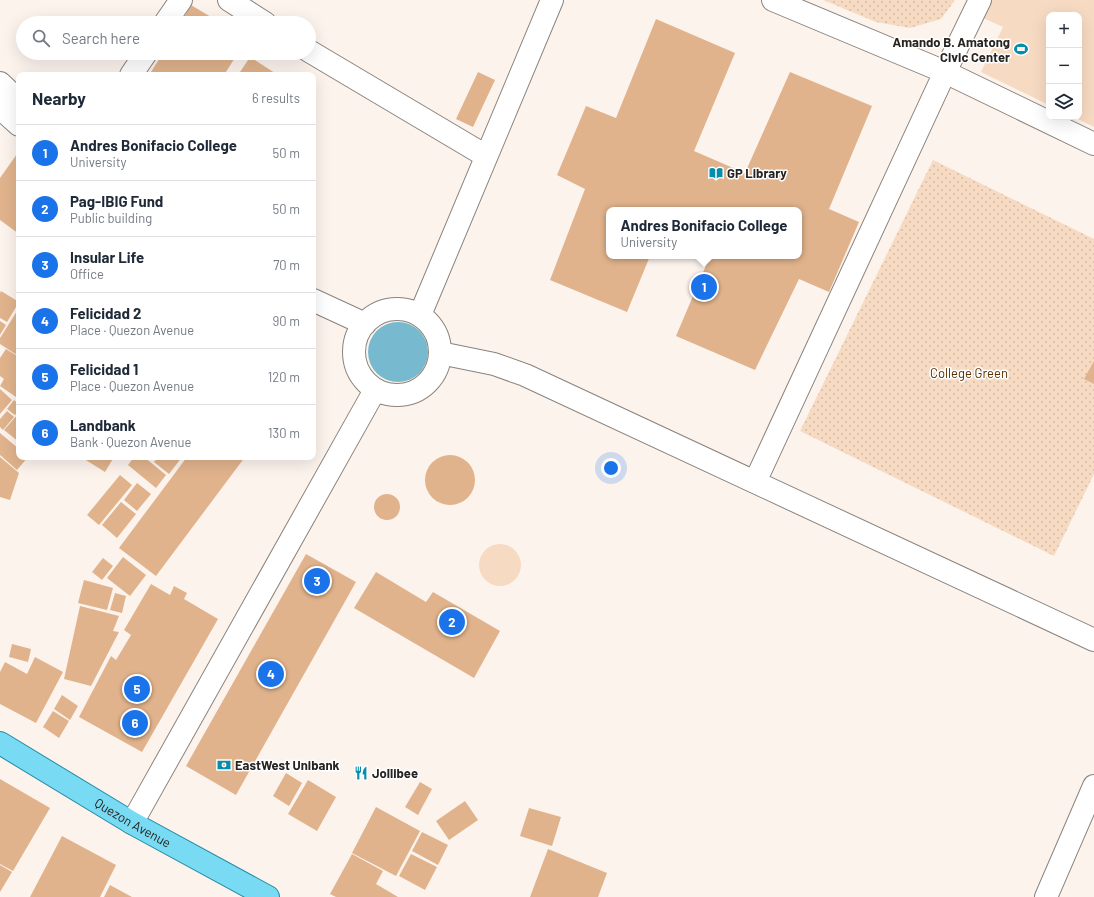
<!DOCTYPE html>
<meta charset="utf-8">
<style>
:root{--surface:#fff;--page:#f6f6f7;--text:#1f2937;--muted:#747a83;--line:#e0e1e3;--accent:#1a73e8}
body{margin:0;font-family:Barlow,sans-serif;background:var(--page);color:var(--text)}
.controls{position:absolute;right:12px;top:12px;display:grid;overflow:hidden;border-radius:8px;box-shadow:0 4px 16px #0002}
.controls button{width:36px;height:36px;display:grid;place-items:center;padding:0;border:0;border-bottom:1px solid var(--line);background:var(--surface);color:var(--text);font:20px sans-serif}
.you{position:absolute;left:611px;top:468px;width:14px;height:14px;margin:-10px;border:3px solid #fff;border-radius:50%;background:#1a73e8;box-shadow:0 0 0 6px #1a73e833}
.badge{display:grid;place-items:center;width:26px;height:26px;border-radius:50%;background:var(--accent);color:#fff;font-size:13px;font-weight:700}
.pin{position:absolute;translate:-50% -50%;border:2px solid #fff;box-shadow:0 1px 4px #0006}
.popup{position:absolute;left:606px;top:207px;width:196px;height:52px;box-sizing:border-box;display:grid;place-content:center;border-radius:8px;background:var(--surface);filter:drop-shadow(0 1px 3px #0005);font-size:13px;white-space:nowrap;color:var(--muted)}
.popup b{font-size:15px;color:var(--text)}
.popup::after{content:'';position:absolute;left:50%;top:100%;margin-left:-8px;border:8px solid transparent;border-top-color:var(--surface)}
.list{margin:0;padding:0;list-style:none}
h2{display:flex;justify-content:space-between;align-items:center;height:52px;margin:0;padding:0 16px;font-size:17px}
h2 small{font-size:13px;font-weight:400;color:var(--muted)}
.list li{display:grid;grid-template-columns:26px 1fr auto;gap:12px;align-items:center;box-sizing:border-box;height:56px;padding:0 16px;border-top:1px solid var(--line)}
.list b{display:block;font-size:15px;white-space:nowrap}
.list p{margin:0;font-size:13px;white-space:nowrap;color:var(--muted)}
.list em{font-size:13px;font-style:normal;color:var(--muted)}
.icon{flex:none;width:22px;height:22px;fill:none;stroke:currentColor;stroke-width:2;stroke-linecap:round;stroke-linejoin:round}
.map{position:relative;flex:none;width:1094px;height:897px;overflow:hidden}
.search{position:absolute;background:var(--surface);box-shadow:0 4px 16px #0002;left:16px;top:16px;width:300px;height:44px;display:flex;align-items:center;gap:10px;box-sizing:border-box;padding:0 14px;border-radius:22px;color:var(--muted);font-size:15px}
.panel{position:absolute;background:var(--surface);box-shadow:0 4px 16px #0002;left:16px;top:72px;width:300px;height:388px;border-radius:8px}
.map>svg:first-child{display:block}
.grass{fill:url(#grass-dots)}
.garden{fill:#f7dac2}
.water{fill:#77bacf}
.building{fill:#e0b38c}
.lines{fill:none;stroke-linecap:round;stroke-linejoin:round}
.minor-casing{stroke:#8a837d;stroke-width:24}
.major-casing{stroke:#218ba4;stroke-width:24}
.minor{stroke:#fff;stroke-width:22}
.major{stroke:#79dbf3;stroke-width:22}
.labels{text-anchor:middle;stroke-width:3;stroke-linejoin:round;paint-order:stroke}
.poi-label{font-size:13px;font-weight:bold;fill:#262321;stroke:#fff;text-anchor:start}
.park-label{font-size:13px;fill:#592f00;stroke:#fff}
.street-label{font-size:13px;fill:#262321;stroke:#fff}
</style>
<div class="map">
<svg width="1094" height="897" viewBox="0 0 1094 897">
<defs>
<pattern id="grass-dots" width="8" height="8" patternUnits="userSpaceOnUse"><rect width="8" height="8" fill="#f7dac2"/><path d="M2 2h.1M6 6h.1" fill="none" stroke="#d4bba6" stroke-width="1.8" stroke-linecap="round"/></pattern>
</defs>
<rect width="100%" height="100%" fill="#fcf3ed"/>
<!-- grass -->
<path class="grass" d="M823,0H955L941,19L910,28L876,22Z
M933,160L1094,239V474L1054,556L800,431Z"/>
<!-- garden -->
<path class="garden" d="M991,0H1094V127L1074,117H1079V15H1049V105L981,72L1003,27L983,18Z
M479 565a21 21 0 1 1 42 0a21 21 0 1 1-42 0Z"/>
<!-- water -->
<path class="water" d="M368 352a30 30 0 1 1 60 0a30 30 0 1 1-60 0Z"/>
<!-- building -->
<path class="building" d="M191,5L221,23H181Z
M656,19L735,53L694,151L745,173L790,72L872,106L829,209L859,222L829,292L799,279L755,370L676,336L710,256H799V210H609V256H650L627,312L550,280L585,189L557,175L586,106L616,118Z
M163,53H238L224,75H149Z
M250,57L278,75H238Z
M478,72L495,80L473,127L456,119Z
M17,154L19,155V234L0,220V178Z
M1,291L19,302L7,322L0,318V293Z
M19,308V352L17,355L0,344V338Z
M0,321L6,325L0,335Z
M6,349L19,357V399L0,386L4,379L0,376V358Z
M1094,361V384L1084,379Z
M0,389L12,400L0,414Z
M14,400L19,404V411L15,415L7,409Z
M7,411L14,417L3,430L0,427V419Z
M19,413V442L4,430Z
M0,433L19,449V457H28L17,470L0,455Z
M425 480a25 25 0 1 1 50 0a25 25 0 1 1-50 0Z
M0,457L19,473L10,500L0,497Z
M81,457H114L105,472Z
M134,457H144L166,475L156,488L128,465Z
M158,457H182L169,474L154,462Z
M187,457H245L156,576L119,548Z
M120,475L132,485L99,525L87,515Z
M137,483L151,494L137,511L124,500Z
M374 507a13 13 0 1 1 26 0a13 13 0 1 1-26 0Z
M121,502L136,514L117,538L102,525Z
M306,554L356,582L236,795L186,766Z
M123,557L146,575L130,596L107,578Z
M103,558L113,566L102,580L92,572Z
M376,572L426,602L433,592L500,631L474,678L354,608Z
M84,580L113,588L107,610L78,603Z
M151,584L170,595L174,586L187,593L184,599L218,619L142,752L79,717L111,656L116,660L131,635L124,630Z
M115,593L126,596L122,613L110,610Z
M80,606L119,616L113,631L119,632L91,686L64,679Z
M12,644L31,649L28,662L9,657Z
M35,657L63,672L36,723L0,704V672L5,662L27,674Z
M62,695L78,706L70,720L54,709Z
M53,711L69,721L59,738L43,727Z
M286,773L302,783L289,806L273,796Z
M0,779L50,808L13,871L0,864Z
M308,780L336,797L317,831L288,814Z
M420,782L432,789L418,815L405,807Z
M465,801L478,820L449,840L436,821Z
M376,807L420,831L396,876L352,853Z
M529,808L561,817L552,846L520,836Z
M422,832L448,845L438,865L412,851Z
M62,836L116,865L100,897H30Z
M548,849L607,873L598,897H530Z
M352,854L383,871L376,884L398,897H336L330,894Z
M411,854L437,867L425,890L399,876Z
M0,865L12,872L0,892Z
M110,885L132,897H104Z"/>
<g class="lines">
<!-- minor casing -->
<g class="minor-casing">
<path id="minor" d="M229,0L265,23
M773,0L945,72L1094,144
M165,23L181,0
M309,51L486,156
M131,75L146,53
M0,83L19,101
M0,108L19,125
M313,300L365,324
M354 352a43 43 0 1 1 86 0a43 43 0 1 1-86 0Z
M420,315L552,0
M440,353L494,364L525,375L1094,640
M755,482L945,72L980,0
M132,823L375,390
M1046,897L1094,786"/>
</g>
<!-- major casing -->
<g class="major-casing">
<g id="major">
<path id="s1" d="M0,743L132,823L268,897"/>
</g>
</g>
<!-- minor -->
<use href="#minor" class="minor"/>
<!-- major -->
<use href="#major" class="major"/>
</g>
<!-- icons -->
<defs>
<g id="stadium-bare" transform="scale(1.08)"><path d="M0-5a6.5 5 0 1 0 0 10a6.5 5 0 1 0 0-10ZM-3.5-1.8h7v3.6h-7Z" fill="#058eac" stroke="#fff" stroke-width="2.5" paint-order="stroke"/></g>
<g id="library-bare" transform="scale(1.08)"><path d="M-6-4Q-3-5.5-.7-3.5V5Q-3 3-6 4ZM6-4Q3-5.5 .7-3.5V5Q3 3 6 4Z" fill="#058eac" stroke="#fff" stroke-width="2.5" paint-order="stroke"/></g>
<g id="bank-bare" transform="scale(1.08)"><path d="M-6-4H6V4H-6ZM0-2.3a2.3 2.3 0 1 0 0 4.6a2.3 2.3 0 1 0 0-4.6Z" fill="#058eac" stroke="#fff" stroke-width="2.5" paint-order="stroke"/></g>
<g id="restaurant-bare" transform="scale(1.08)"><path d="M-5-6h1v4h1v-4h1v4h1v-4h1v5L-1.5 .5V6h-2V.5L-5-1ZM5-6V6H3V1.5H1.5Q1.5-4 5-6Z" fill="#058eac" stroke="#fff" stroke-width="2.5" paint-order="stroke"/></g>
</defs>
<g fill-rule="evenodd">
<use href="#stadium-bare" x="1021" y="49"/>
<use href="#library-bare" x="716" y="173"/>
<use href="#bank-bare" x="224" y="765"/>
<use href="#restaurant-bare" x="361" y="773"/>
</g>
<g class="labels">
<!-- poi labels -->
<g class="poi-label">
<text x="1010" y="47" text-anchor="end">Amando B. Amatong<tspan x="1010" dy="15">Civic Center</tspan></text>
<text x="727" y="178">GP Library</text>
<text x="235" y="770">EastWest Unibank</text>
<text x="372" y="778">Jollibee</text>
</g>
<!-- park labels -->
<g class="park-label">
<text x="969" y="378">College Green</text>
</g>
<!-- street labels -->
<g class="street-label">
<text dy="5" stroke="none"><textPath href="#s1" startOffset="155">Quezon Avenue</textPath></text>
</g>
</g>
</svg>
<div class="controls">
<button>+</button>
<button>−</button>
<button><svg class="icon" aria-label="layers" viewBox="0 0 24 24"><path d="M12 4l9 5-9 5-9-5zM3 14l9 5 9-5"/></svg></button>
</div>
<div class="you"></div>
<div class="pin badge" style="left:704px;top:287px">1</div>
<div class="popup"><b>Andres Bonifacio College</b>University</div>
<div class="pin badge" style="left:452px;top:622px">2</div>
<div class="pin badge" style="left:317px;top:581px">3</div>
<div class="pin badge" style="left:271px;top:674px">4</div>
<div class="pin badge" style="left:137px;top:689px">5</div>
<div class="pin badge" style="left:135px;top:723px">6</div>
<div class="search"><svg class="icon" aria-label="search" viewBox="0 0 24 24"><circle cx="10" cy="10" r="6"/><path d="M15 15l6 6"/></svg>Search here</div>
<section class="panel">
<h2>Nearby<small>6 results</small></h2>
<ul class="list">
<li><span class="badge">1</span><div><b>Andres Bonifacio College</b><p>University</p></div><em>50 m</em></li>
<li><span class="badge">2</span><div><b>Pag-IBIG Fund</b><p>Public building</p></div><em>50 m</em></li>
<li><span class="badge">3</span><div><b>Insular Life</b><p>Office</p></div><em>70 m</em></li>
<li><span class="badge">4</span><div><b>Felicidad 2</b><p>Place · Quezon Avenue</p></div><em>90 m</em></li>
<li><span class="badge">5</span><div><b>Felicidad 1</b><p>Place · Quezon Avenue</p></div><em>120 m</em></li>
<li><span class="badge">6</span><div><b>Landbank</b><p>Bank · Quezon Avenue</p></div><em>130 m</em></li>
</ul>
</section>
</div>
